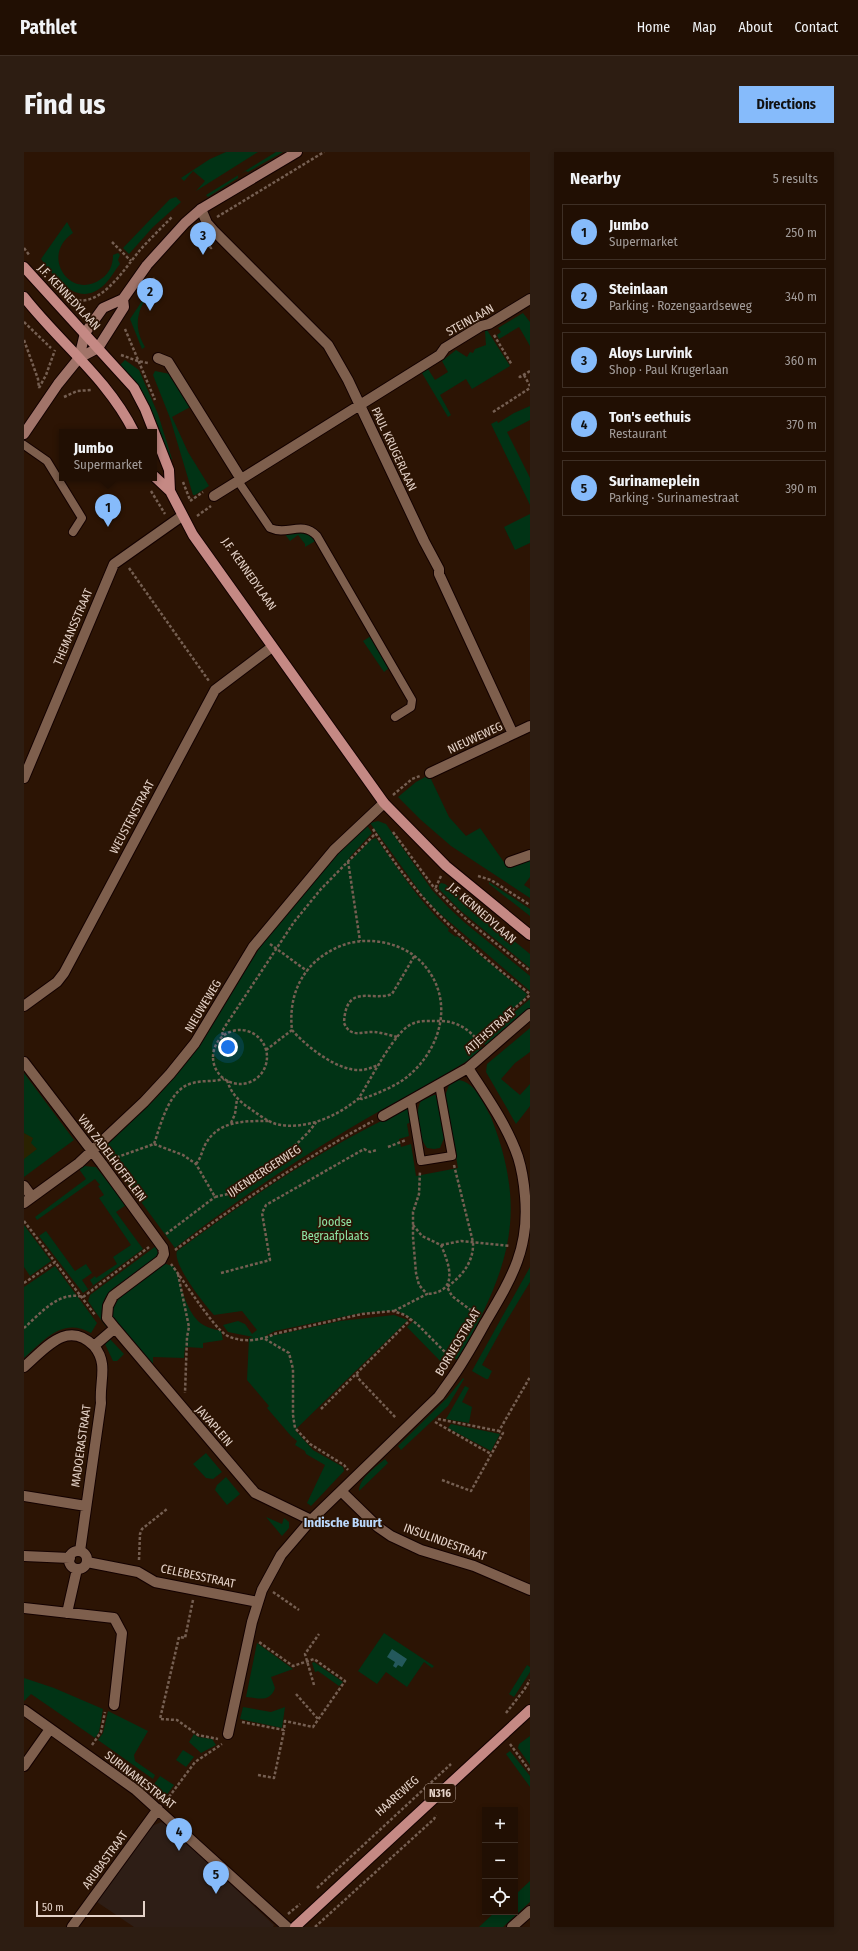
<!DOCTYPE html>
<meta charset="utf-8">
<style>
:root{--surface:#210f03;--page:#2d1d12;--text:#f1f3f6;--muted:#a29c9a;--line:#3e2f25;--accent:#86bbfb}
body{margin:0;font-family:"Fira Sans Condensed",sans-serif;background:var(--page);color:var(--text)}
.controls{position:absolute;right:12px;bottom:12px;display:grid;overflow:hidden;border-radius:0px;box-shadow:0 2px 6px #0003}
.controls button{width:36px;height:36px;display:grid;place-items:center;padding:0;border:0;border-bottom:1px solid var(--line);background:var(--surface);color:var(--text);font:20px sans-serif}
.scale{position:absolute;left:12px;bottom:10px;width:109px;box-sizing:border-box;padding-left:4px;border:2px solid #e4d2c8;border-top:0;font-size:11px;line-height:14px;white-space:nowrap;color:#e4d2c8;-webkit-text-stroke:3px #2c1404;paint-order:stroke}
.you{position:absolute;left:204px;top:895px;width:14px;height:14px;margin:-10px;border:3px solid #fff;border-radius:50%;background:#1a73e8;box-shadow:0 0 0 6px #1a73e833}
.badge{display:grid;place-items:center;width:26px;height:26px;border-radius:50%;background:var(--accent);color:#111;font-size:13px;font-weight:700}
.pin{position:absolute;translate:-50% -33px;filter:drop-shadow(0 1px 2px #0008)}
.pin::after{content:'';position:absolute;top:21px;width:14px;height:12px;background:inherit;clip-path:polygon(0 0,100% 0,50% 100%)}
.popup{position:absolute;left:35px;top:277px;width:98px;height:52px;box-sizing:border-box;display:grid;place-content:center;border-radius:0px;background:var(--surface);filter:drop-shadow(0 1px 3px #0005);font-size:13px;white-space:nowrap;color:var(--muted)}
.popup b{font-size:15px;color:var(--text)}
.popup::after{content:'';position:absolute;left:50%;top:100%;margin-left:-8px;border:8px solid transparent;border-top-color:var(--surface)}
.list{margin:0;padding:0;list-style:none}
h2{display:flex;justify-content:space-between;align-items:center;height:52px;margin:0;padding:0 16px;font-size:17px}
h2 small{font-size:13px;font-weight:400;color:var(--muted)}
.list li{display:grid;grid-template-columns:26px 1fr auto;gap:12px;align-items:center;box-sizing:border-box;height:56px;margin:0 8px 8px;padding:0 8px;border:1px solid var(--line);border-radius:0px}
.list b{display:block;font-size:15px;white-space:nowrap}
.list p{margin:0;font-size:13px;white-space:nowrap;color:var(--muted)}
.list em{font-size:13px;font-style:normal;color:var(--muted)}
.icon{flex:none;width:22px;height:22px;fill:none;stroke:currentColor;stroke-width:2;stroke-linecap:round;stroke-linejoin:round}
.map{position:relative;flex:none;width:506px;height:1775px;overflow:hidden;border-radius:0px}
header{display:flex;align-items:center;gap:24px;box-sizing:border-box;height:56px;padding:0 20px;background:var(--surface);border-bottom:1px solid var(--line)}
header strong{font-size:19px}
nav{display:flex;gap:22px;margin-inline-start:auto;font-size:14px}
.intro{display:flex;align-items:center;justify-content:space-between;box-sizing:border-box;height:96px;padding:0 24px}
h1{margin:0;font-size:28px}
.button{padding:10px 18px;border-radius:0px;background:var(--accent);color:#111;font-size:14px;font-weight:700}
main{display:flex;gap:24px;padding:0 24px}
aside{flex:1;background:var(--surface);border-radius:0px;box-shadow:0 2px 6px #0003}
.map>svg:first-child{display:block}
.commercial{fill:#2e1e16}
.green{fill:#013315}
.sand{fill:#2a2201}
.water{fill:#24595c}
.lines{fill:none;stroke-linecap:round;stroke-linejoin:round}
.lane-casing{stroke:#130100;stroke-width:10}
.street-casing{stroke:#130100;stroke-width:12}
.secondary-casing{stroke:#130100;stroke-width:12}
.primary-casing{stroke:#130100;stroke-width:12}
.path{stroke:#755f52;stroke-width:2.5;stroke-dasharray:3 2;stroke-linecap:butt}
.lane{stroke:#7e5f4d;stroke-width:8}
.street{stroke:#7e5f4d;stroke-width:10}
.secondary{stroke:#a17469;stroke-width:10}
.primary{stroke:#c58984;stroke-width:10}
.labels{text-anchor:middle;stroke-width:3.5;stroke-linejoin:round;paint-order:stroke}
.shield{fill:#2c1404;stroke:#ad998d;stroke-width:1}
.shield-label{font-size:11px;font-weight:bold;fill:#e4d2c8}
.street-label{font-size:12px;fill:#e4d2c8;stroke:#2c1404}
.park-label{font-size:12px;fill:#8de3a4;stroke:#2c1404}
.neighbourhood-label{font-size:13px;font-weight:bold;fill:#bad8fc;stroke:#2c1404}
</style>
<header>
<strong>Pathlet</strong>
<nav><a>Home</a><a>Map</a><a>About</a><a>Contact</a></nav>
</header>
<div class="intro"><h1>Find us</h1><a class="button">Directions</a></div>
<main>
<div class="map">
<svg width="506" height="1775" viewBox="0 0 506 1775">
<rect width="100%" height="100%" fill="#2c1404"/>
<!-- commercial -->
<path class="commercial" d="M137,1670L145,1674L250,1773L249,1775H110L73,1750L126,1675Z"/>
<!-- green -->
<path class="green" d="M202,0H234L172,39L181,29L169,19L160,29L157,26L186,7Z
M252,0H259L224,20L222,19L214,23V26L184,45L182,43Z
M152,45L157,50L129,75L105,102L99,96L146,47Z
M43,70L49,81C15,104 47,149 77,127C85,122 89,113 89,103L94,101L96,103L94,108L96,112C91,118 87,126 81,132C55,158 32,127 17,107Z
M124,140L125,141C113,159 109,175 121,195L118,197L106,167Z
M499,161L506,170V194L495,175L475,187L473,183L477,180L474,176Z
M463,178L486,214L448,237L442,227L416,243L427,263L424,265L398,221L404,217L411,228L424,220L418,209L432,198L443,205L446,200L449,201L451,197L462,193L461,179Z
M101,208L115,218L134,262L148,307L146,308L96,213Z
M131,219L146,222L168,254L148,265L164,300L185,334L171,343H169L146,266L129,223Z
M506,254V268L483,280L506,326V353L467,272L473,269L474,271L490,261Z
M506,362V391L491,398L480,375Z
M284,380L293,388L281,395V392L274,383L266,389L260,381Z
M347,484L365,516L360,520L339,489Z
M403,624L406,625L425,665L442,684L456,676L484,716L506,707V725L500,733L506,737V746L427,694L397,668L374,645L392,630Z
M354,669L362,672L408,738L424,755L440,770L506,824V839L413,759L399,744L346,671Z
M343,673L348,681L325,706L327,708L347,688L352,686C375,718 396,751 425,777L424,779L432,785L433,784L503,842L501,846L451,888L459,897V899C415,928 368,951 323,978C263,1014 206,1053 151,1096L87,1009L82,1000L83,993L133,945L159,915L172,898L239,790L298,717Z
M465,730L506,757V764L465,732Z
M417,731L421,732L506,802V816L437,759L415,737V733Z
M506,847V857L462,894L457,888Z
M506,876V900L491,911L477,927L496,943L506,932V954L492,972L462,920L463,912Z
M0,921L50,988L0,1025Z
M434,928C452,930 459,951 467,965C506,1065 483,1119 434,1208L429,1206L422,1215L383,1175L390,1168L374,1159H361L337,1161L251,1179L241,1184L252,1183L316,1169L370,1163L384,1168L271,1278L289,1298L319,1315L320,1319L287,1354L283,1351L301,1313L282,1302L281,1299L271,1293L273,1289L267,1284L243,1256L245,1254L223,1228L225,1186L229,1185L204,1180L199,1173L214,1169L221,1172L228,1182L233,1178L218,1159L190,1163C181,1153 148,1112 153,1099C228,1044 300,995 384,956L387,970L383,972L385,984L375,987L377,995L387,992L392,1024L434,1016L421,944L425,933Z
M410,943H412L420,986L416,996L410,997L403,996C395,986 390,960 397,949Z
M60,1014L72,1015L102,1053L92,1060L119,1097L59,1141L15,1084L22,1079L51,1119L62,1112L68,1121L58,1128L64,1137L69,1133L66,1128L71,1124L72,1126L93,1112L89,1105L107,1093L75,1046L80,1043L74,1034L76,1033L71,1027L13,1068L11,1065L62,1027L55,1017Z
M0,1073L27,1109L6,1124L0,1115Z
M132,1094L134,1101C124,1126 80,1127 78,1157C77,1163 81,1168 82,1175L64,1149L66,1143Z
M139,1111L151,1115C157,1133 161,1156 174,1169C180,1175 189,1177 197,1179L199,1188L179,1191V1196L161,1195L160,1206L129,1205V1214H127L89,1166V1156L94,1147Z
M31,1114L73,1171L67,1181C38,1165 21,1188 0,1206V1135Z
M506,1115V1130L480,1173L458,1213L468,1219L464,1227H462L448,1219Z
M86,1187L100,1202L93,1209H89L81,1192Z
M439,1226L440,1227L424,1254L377,1298L374,1294L423,1246Z
M441,1234L445,1236L438,1250L448,1255L445,1271L422,1267Z
M427,1272L476,1282L467,1299L424,1276Z
M182,1301L198,1320L189,1327L182,1326L169,1312Z
M361,1307L364,1311L335,1339C335,1326 352,1315 361,1307Z
M202,1325L216,1342L203,1353L191,1338L193,1333Z
M242,1365L258,1372L260,1366L265,1370V1376L258,1384Z
M360,1481L410,1514L408,1516L400,1510L383,1535L362,1520L353,1532L334,1519Z
M233,1491L269,1517L247,1525L251,1536C246,1551 234,1546 222,1545Z
M290,1510L319,1530L315,1534L294,1519L291,1520L288,1511Z
M503,1513L506,1515V1520L490,1545L485,1542Z
M0,1526L30,1536L79,1557L75,1580L71,1586L7,1542L0,1549Z
M219,1555L247,1560L261,1555L258,1576L216,1567Z
M84,1559L124,1579L110,1603L111,1609L131,1623L129,1627L74,1588L79,1581Z
M170,1582L174,1585L188,1587L192,1593L177,1601L165,1590Z
M506,1584V1613L494,1596L495,1592Z
M159,1598L170,1605L162,1615L152,1608Z
M486,1599L506,1624V1635L482,1602Z
M136,1624L150,1633L141,1645L128,1635Z
M506,1729V1750L479,1775H455L471,1760H491V1743Z"/>
<!-- sand -->
<path class="sand" d="M0,981L9,986L7,991L13,997L0,1007Z"/>
<!-- water -->
<path class="water" d="M368,1497L383,1507L378,1515L374,1513L372,1516L369,1514L371,1510L363,1505Z"/>
<g class="lines">
<!-- lane casing -->
<g class="lane-casing">
<path id="lane" d="M0,293L23,309L58,366L49,380
M214,329L246,376C263,384 278,368 293,384L388,548L387,555L371,565
M387,949L397,1009L428,1004L415,933"/>
</g>
<!-- street casing -->
<g class="street-casing">
<path id="street" d="M177,57L183,71L190,79L304,193L324,228L400,389L415,417V422L489,582
M134,206L144,210L217,327
M190,344L416,203L421,196L457,174L465,172L506,147
M406,621L506,574
M0,626L90,412L158,364
M486,710L506,703
M0,854L33,830L40,821L191,538L248,495
M0,910L78,1012L139,1096L140,1102L137,1108L89,1144L84,1154L83,1166L91,1176L70,1194C43,1167 21,1197 0,1215
M444,916L506,862
M0,1034L8,1045
M0,1051L55,1011L120,950L146,922L171,891L229,795L310,698L360,651
M91,1176L231,1341L287,1368
M317,1339L354,1375L367,1384L397,1398L450,1414L506,1438
M0,1344L62,1354
M56,1399L77,1251C75,1230 85,1212 70,1194
M45 1408a9 9 0 1 1 18 0a9 9 0 1 1-18 0Z
M0,1404L46,1406
M63,1410L114,1420L131,1430L234,1450
M0,1456L90,1466L98,1481L90,1553
M43,1461L53,1417
M0,1558L112,1638L263,1775
M204,1582L228,1470L238,1438L257,1403L287,1368L415,1244L425,1230C439,1211 450,1191 461,1171C487,1127 506,1097 501,1044C500,1031 498,1018 494,1005C483,973 462,944 444,916L359,964
M0,1614L26,1577
M48,1775L134,1657
M488,1775L506,1759"/>
</g>
<!-- secondary casing -->
<g class="secondary-casing">
<path id="secondary" d="M55,206L61,181L79,156L99,147L123,113L161,71L177,57L273,0
M0,282L34,232L55,206L74,196L100,155L99,147"/>
</g>
<!-- primary casing -->
<g class="primary-casing">
<path id="primary" d="M0,115L110,236L121,257L145,318L146,339L169,383L360,651L422,714L506,783
M0,145C36,191 84,227 110,280
M130,324L146,339
M271,1775L506,1558"/>
</g>
<!-- path -->
<path class="path" d="M193,65L300,0
M88,90L107,109
M179,91L181,89L187,96L188,95
M0,96L6,104
M129,126L135,142
M45,145C74,161 100,117 116,98C126,87 137,76 148,65
M55,149L56,156
M0,170L27,196
M101,177L131,248
M470,183L488,213
M0,188L14,227L15,236
M97,203L114,209L124,211
M500,223L506,234
M495,224L496,225L506,219
M15,236L22,223L31,198
M40,245L53,239L67,238
M469,260L506,236
M159,330L166,348
M127,339L141,362
M166,349L179,340
M173,364L187,354
M105,416L185,529
M369,643L388,627L396,624
M349,677C390,746 443,793 506,842
M369,680L411,737
M324,709L336,789
M417,724L411,737L443,768L506,819
M454,724L467,728L506,753
M246,792L283,819
M268,878C282,894 313,919 336,918C343,918 349,915 356,912
M189 905a27 27 0 1 1 54 0a27 27 0 1 1-54 0Z
M199,883L198,880L200,876L270,770L297,737L351,682
M373,885C366,883 358,881 351,880C338,879 327,887 320,871C322,830 348,850 368,842L391,803
M454,888L506,843
M242,898L268,878C265,852 272,827 292,809C311,793 332,786 357,790C379,794 396,804 408,824C429,860 412,904 379,928C367,936 352,942 338,947L335,946
M203,928C207,942 216,950 228,958C235,963 243,969 252,972C281,979 314,964 335,946C345,930 372,877 388,872C396,868 406,869 415,869C433,869 445,877 456,891
M207,971L211,962L213,947
M130,992L159,1003L172,1012L191,1045L208,1041C230,1025 278,993 292,970
M364,995L382,988
M88,1007L130,992C137,972 145,936 169,931C179,928 190,930 200,927
M172,1012C177,1006 178,999 181,993C194,968 221,969 245,969
M430,1013L449,1090C450,1110 438,1124 423,1135L428,1144L452,1162
M0,1069L31,1110
M389,1073L398,1084L417,1093C426,1114 435,1140 403,1142
M142,1082L191,1045
M417,1093L437,1089L486,1094
M151,1098C215,1051 279,1007 349,969
M147,1112C158,1126 189,1175 202,1183C216,1191 237,1189 250,1182L338,1162L369,1159L381,1163L393,1172L427,1206
M197,1121L246,1108L238,1061L242,1053L340,997L346,1000L353,998
M154,1122L165,1175L163,1185L161,1241
M0,1131L31,1110L71,1163
M370,1159L403,1142L395,1133L392,1121L389,1085V1060L395,1042L396,1019
M0,1176C16,1162 35,1138 59,1145L125,1095
M241,1187L265,1201L269,1217V1263L271,1276L286,1292L320,1313L324,1318
M333,1222L334,1226L372,1266
M297,1257L387,1167
M414,1267L475,1279
M411,1270L467,1302
M418,1328L447,1339L479,1281L475,1279L506,1225
M115,1408L116,1382L118,1377L143,1357
M249,1440L275,1458
M169,1448L161,1486L155,1485L136,1567L153,1568L174,1583L194,1587
M290,1533L281,1502L295,1482
M272,1542L294,1567
M482,1561L500,1538L506,1528
M218,1570L260,1578L261,1569L289,1575L321,1529L290,1507L269,1514L235,1490
M486,1592L506,1619
M68,1593L77,1580L81,1560
M234,1623L250,1626L260,1579
M142,1649L171,1610L198,1592
M293,1736L427,1612
M264,1762L276,1752
M291,1775L410,1667L412,1663"/>
<!-- lane -->
<use href="#lane" class="lane"/>
<!-- street -->
<use href="#street" class="street"/>
<!-- secondary -->
<use href="#secondary" class="secondary"/>
<!-- primary -->
<use href="#primary" class="primary"/>
</g>
<g class="labels">
<!-- shield labels -->
<rect class="shield" x="401" y="1632" width="30" height="18" rx="3"/>
<g class="shield-label">
<text x="416" y="1645">N316</text>
</g>
<!-- street labels -->
<g class="street-label">
<text transform="translate(45 145) rotate(47)" y="4">J.F. KENNEDYLAAN</text>
<text transform="translate(446 168) rotate(-29)" y="4">STEINLAAN</text>
<text transform="translate(370 297) rotate(65)" y="4">PAUL KRUGERLAAN</text>
<text transform="translate(225 422) rotate(55)" y="4">J.F. KENNEDYLAAN</text>
<text transform="translate(49 475) rotate(-67)" y="4">THEMANSSTRAAT</text>
<text transform="translate(451 586) rotate(-25)" y="4">NIEUWEWEG</text>
<text transform="translate(108 665) rotate(-62)" y="4">WEUSTENSTRAAT</text>
<text transform="translate(458 761) rotate(41)" y="4">J.F. KENNEDYLAAN</text>
<text transform="translate(179 854) rotate(-59)" y="4">NIEUWEWEG</text>
<text transform="translate(466 879) rotate(-41)" y="4">ATJEHSTRAAT</text>
<text transform="translate(88 1006) rotate(53)" y="4">VAN ZADELHOFFPLEIN</text>
<text transform="translate(240 1019) rotate(-33)" y="4">IJKENBERGERWEG</text>
<text transform="translate(434 1190) rotate(-59)" y="4">BORNEOSTRAAT</text>
<text transform="translate(190 1274) rotate(49)" y="4">JAVAPLEIN</text>
<text transform="translate(57 1294) rotate(-82)" y="4">MADOERASTRAAT</text>
<text transform="translate(421 1390) rotate(20)" y="4">INSULINDESTRAAT</text>
<text transform="translate(174 1424) rotate(12)" y="4">CELEBESSTRAAT</text>
<text transform="translate(116 1628) rotate(38)" y="4">SURINAMESTRAAT</text>
<text transform="translate(373 1644) rotate(-42)" y="4">HAAREWEG</text>
<text transform="translate(81 1708) rotate(-54)" y="4">ARUBASTRAAT</text>
</g>
<!-- park labels -->
<g class="park-label">
<text x="311" y="1074">Joodse<tspan x="311" dy="14">Begraafplaats</tspan></text>
</g>
<!-- neighbourhood labels -->
<g class="neighbourhood-label">
<text x="319" y="1375">Indische Buurt</text>
</g>
</g>
</svg>
<div class="controls">
<button>+</button>
<button>−</button>
<button><svg class="icon" aria-label="locate" viewBox="0 0 24 24"><circle cx="12" cy="12" r="6"/><path d="M12 2v4M12 18v4M2 12h4M18 12h4"/></svg></button>
</div>
<div class="scale">50 m</div>
<div class="you"></div>
<div class="pin badge" style="left:84px;top:375px">1</div>
<div class="popup"><b>Jumbo</b>Supermarket</div>
<div class="pin badge" style="left:126px;top:159px">2</div>
<div class="pin badge" style="left:179px;top:103px">3</div>
<div class="pin badge" style="left:155px;top:1699px">4</div>
<div class="pin badge" style="left:192px;top:1742px">5</div>
</div>
<aside>
<h2>Nearby<small>5 results</small></h2>
<ul class="list">
<li><span class="badge">1</span><div><b>Jumbo</b><p>Supermarket</p></div><em>250 m</em></li>
<li><span class="badge">2</span><div><b>Steinlaan</b><p>Parking · Rozengaardseweg</p></div><em>340 m</em></li>
<li><span class="badge">3</span><div><b>Aloys Lurvink</b><p>Shop · Paul Krugerlaan</p></div><em>360 m</em></li>
<li><span class="badge">4</span><div><b>Ton's eethuis</b><p>Restaurant</p></div><em>370 m</em></li>
<li><span class="badge">5</span><div><b>Surinameplein</b><p>Parking · Surinamestraat</p></div><em>390 m</em></li>
</ul>
</aside>
</main>
